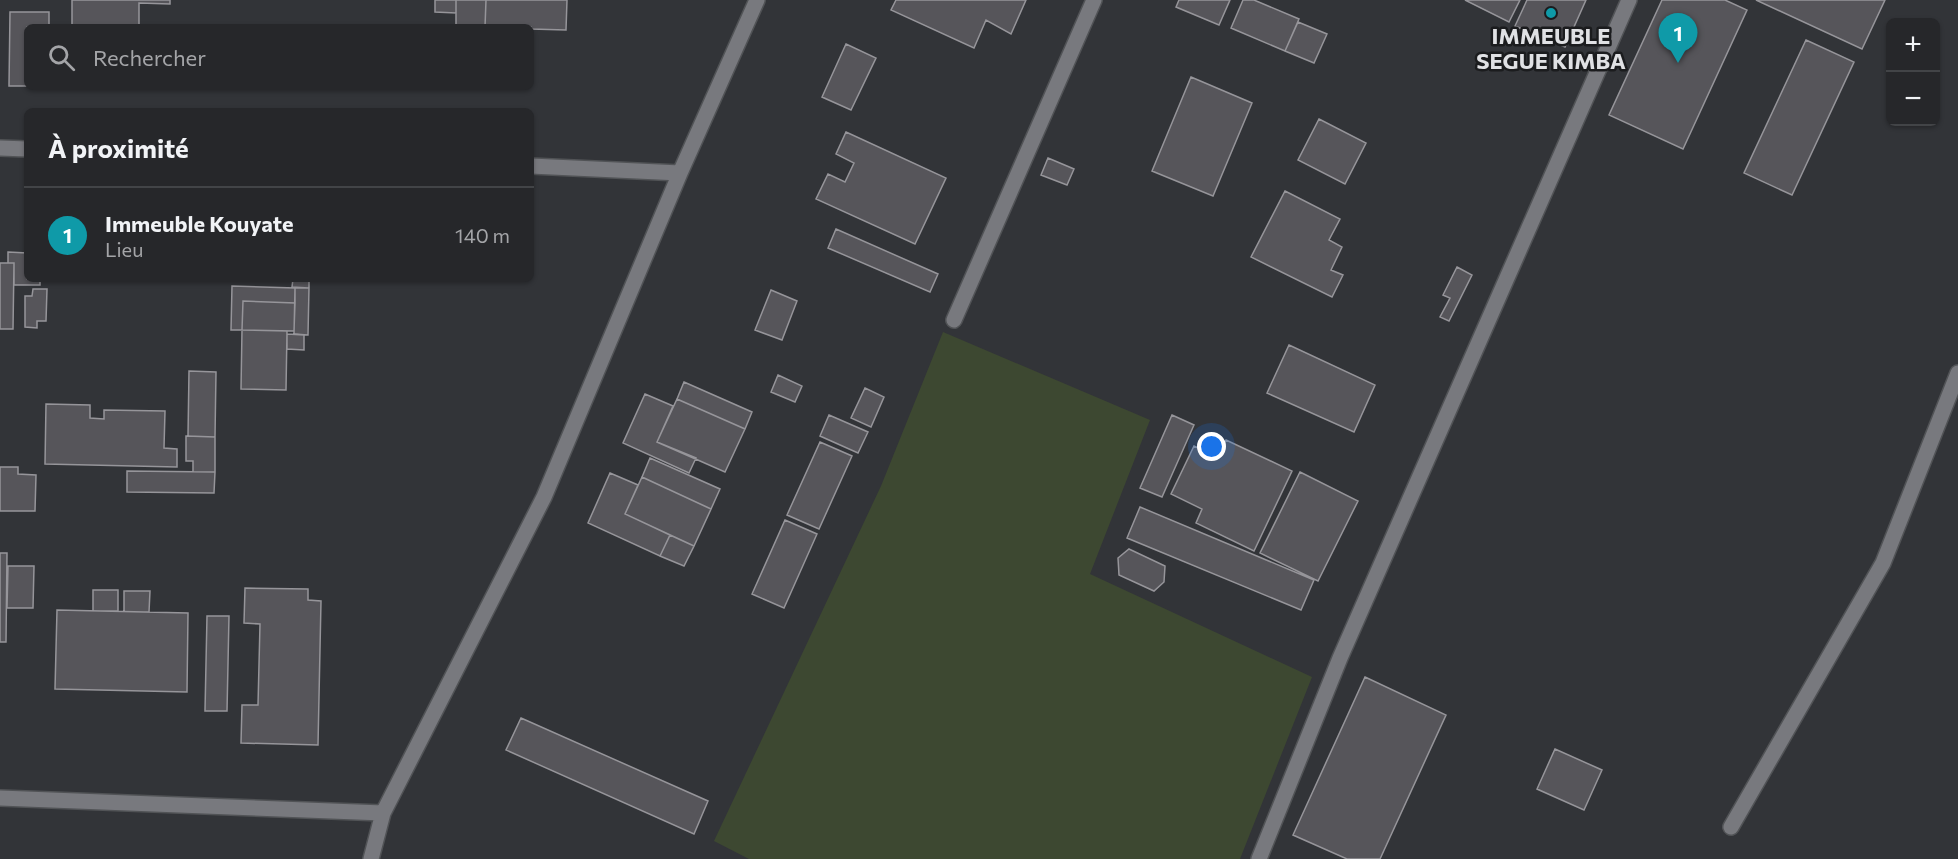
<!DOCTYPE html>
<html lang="fr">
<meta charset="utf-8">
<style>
:root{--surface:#26272a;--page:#323336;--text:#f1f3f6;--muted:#a4a5a8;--line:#424447;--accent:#04cbf9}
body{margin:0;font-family:Commissioner,sans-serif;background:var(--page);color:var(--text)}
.controls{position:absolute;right:18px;top:18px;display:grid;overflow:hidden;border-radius:9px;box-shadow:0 2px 4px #0004}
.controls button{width:54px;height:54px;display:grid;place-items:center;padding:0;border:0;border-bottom:2px solid var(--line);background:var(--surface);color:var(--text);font:30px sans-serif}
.you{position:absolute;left:1212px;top:447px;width:21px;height:21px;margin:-15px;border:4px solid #fff;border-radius:50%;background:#1a73e8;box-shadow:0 0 0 9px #1a73e833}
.badge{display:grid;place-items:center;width:39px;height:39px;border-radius:50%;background:var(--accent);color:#fff;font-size:20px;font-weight:700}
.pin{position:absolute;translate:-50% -50px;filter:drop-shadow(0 2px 3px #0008)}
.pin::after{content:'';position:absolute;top:32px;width:21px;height:18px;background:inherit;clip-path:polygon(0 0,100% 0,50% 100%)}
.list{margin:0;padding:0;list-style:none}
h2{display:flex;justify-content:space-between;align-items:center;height:78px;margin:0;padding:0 24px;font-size:26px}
h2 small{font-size:20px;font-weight:400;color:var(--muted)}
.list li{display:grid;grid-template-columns:39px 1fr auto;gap:18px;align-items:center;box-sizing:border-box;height:96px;padding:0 24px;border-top:2px solid var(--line)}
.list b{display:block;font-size:22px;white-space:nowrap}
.list p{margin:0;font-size:20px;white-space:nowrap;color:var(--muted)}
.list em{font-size:20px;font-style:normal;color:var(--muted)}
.icon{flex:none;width:33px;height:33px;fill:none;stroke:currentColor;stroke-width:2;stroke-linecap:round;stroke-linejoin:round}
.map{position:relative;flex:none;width:1958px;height:859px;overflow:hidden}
.search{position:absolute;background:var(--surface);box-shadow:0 2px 4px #0004;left:24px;top:24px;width:510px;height:66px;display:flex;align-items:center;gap:15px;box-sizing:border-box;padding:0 21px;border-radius:9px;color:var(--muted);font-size:22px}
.panel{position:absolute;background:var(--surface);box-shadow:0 2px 4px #0004;left:24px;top:108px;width:510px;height:174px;border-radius:9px}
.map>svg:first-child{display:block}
.green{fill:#3d4831}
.building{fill:#56555a;stroke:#96959a;stroke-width:1.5}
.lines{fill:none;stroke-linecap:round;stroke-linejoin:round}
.minor-casing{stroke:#515356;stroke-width:18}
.minor{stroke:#78797e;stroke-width:15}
.culture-dot{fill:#0f9aa8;stroke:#1b1c1e;stroke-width:2}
.labels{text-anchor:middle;stroke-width:5;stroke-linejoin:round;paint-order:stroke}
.poi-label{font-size:22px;font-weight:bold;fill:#e0e1e4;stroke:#1b1c1e}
</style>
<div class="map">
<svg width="1958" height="859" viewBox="0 0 1958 859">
<rect width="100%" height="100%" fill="#323438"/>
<!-- green -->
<path class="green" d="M943,332L1150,420L1090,574L1312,677L1240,859H749L714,841L881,486Z"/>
<!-- building -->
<path class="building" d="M72,0H170V4L139,3V27H96L72,26Z
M435,0H456V13L435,12Z
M456,0H486L485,27H456Z
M486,0H567L566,30L531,29V27H485Z
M896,0H1026L1011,34L986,20L974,48L891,10Z
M1179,0H1230L1219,25L1176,7Z
M1243,0H1254L1299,19L1285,51L1231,28Z
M1465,0H1520L1509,22Z
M1527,0H1586L1565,47L1515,26Z
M1662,0H1725L1747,10L1683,149L1609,115Z
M1756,0H1885L1862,49Z
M10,12H49V27H27V86H9Z
M1298,22L1327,34L1314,63L1285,51Z
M1806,40L1854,62L1792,195L1744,173Z
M846,44L876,58L851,110L822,97Z
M1191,77L1252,103L1213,196L1152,171Z
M1319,119L1366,143L1345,184L1298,160Z
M846,132L946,178L915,244L816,199L828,174L845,182L854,163L836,154Z
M1048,158L1074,169L1067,185L1041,175Z
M1285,191L1340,219L1329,240L1342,247L1331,270L1343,275L1332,297L1251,257Z
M836,229L938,274L930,292L828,248Z
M8,252L27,253V279H40V285H14V263H8Z
M0,263H14L13,329H0Z
M1457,267L1472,275L1449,321L1440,317L1450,298L1443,295Z
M293,279H309V288L292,287Z
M232,286L295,288V303L243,301L242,330H231Z
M295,288H309L308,335L294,334Z
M33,289H47L46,321H37V328L25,327V296H32Z
M771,290L797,301L782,340L755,330Z
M243,301L295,303L294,331L242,330Z
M242,330L287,331L286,390L241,389Z
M287,334L304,335V350L287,349Z
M1289,345L1375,385L1354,432L1267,393Z
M189,371L216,372L215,437L188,436Z
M778,375L802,386L795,402L771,392Z
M684,382L752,412L745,429L677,399Z
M865,388L884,397L871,427L851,418Z
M645,394L673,406L657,442L696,458L689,473L623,443Z
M677,399L745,429L725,472L657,442Z
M46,404L90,405V418L104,419V410L165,411L164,448L177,449V467L45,464Z
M829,415L868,432L858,453L820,436Z
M1172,415L1194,425L1162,497L1140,488Z
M186,436L215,437V472H193V461H186Z
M1226,440L1292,471L1254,551L1196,523L1202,509L1171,494L1194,446L1218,457Z
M820,442L852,456L819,529L787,515Z
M650,458L720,489L711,509L642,477Z
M0,467H18V474L36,475L35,511H0Z
M127,471L215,472L214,493L127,492Z
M1300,472L1358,501L1318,581L1260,553Z
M610,473L638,485L625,514L670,535L660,556L588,523Z
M642,477L711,509L694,546L625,514Z
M1140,507L1314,580L1301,610L1127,538Z
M785,520L817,534L784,608L752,594Z
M670,535L694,546L684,566L660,556Z
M1129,549L1165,566L1164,582L1154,591L1119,575L1118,558Z
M0,553H7L6,642H0Z
M8,566H34L33,608H7Z
M245,588L308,589V600L321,601L318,745L241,743L242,705H258L260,624L244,623Z
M93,590H118V611H93Z
M124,591H150L149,612H124Z
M57,610L188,613L187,692L55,689Z
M207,616H229L227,711H205Z
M1365,677L1446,715L1380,859H1347L1293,835Z
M521,718L708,801L694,834L506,750Z
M1555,749L1602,770L1584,810L1537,789Z"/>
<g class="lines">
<!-- minor casing -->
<g class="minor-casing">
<path id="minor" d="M0,148L27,149
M531,166L680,173
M954,320L1094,0
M0,798L383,813
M1731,827L1883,563L1958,373
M371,859L383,813L544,497L680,173L757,0
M1259,859L1340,658L1629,0"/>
</g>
<!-- minor -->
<use href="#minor" class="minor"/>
</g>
<!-- markers -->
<circle class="culture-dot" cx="1551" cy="13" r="6"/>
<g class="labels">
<!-- poi labels -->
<g class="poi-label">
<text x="1551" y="44">IMMEUBLE<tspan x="1551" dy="25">SEGUE KIMBA</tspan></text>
</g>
</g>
</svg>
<div class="controls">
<button>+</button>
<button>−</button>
</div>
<div class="you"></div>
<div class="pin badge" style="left:1678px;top:63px;background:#0f9aa8">1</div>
<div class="search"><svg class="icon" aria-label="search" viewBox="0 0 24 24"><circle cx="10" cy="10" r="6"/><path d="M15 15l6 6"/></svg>Rechercher</div>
<section class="panel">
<h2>À proximité<small></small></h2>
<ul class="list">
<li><span class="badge" style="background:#0f9aa8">1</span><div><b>Immeuble Kouyate</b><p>Lieu</p></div><em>140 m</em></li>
</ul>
</section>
</div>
